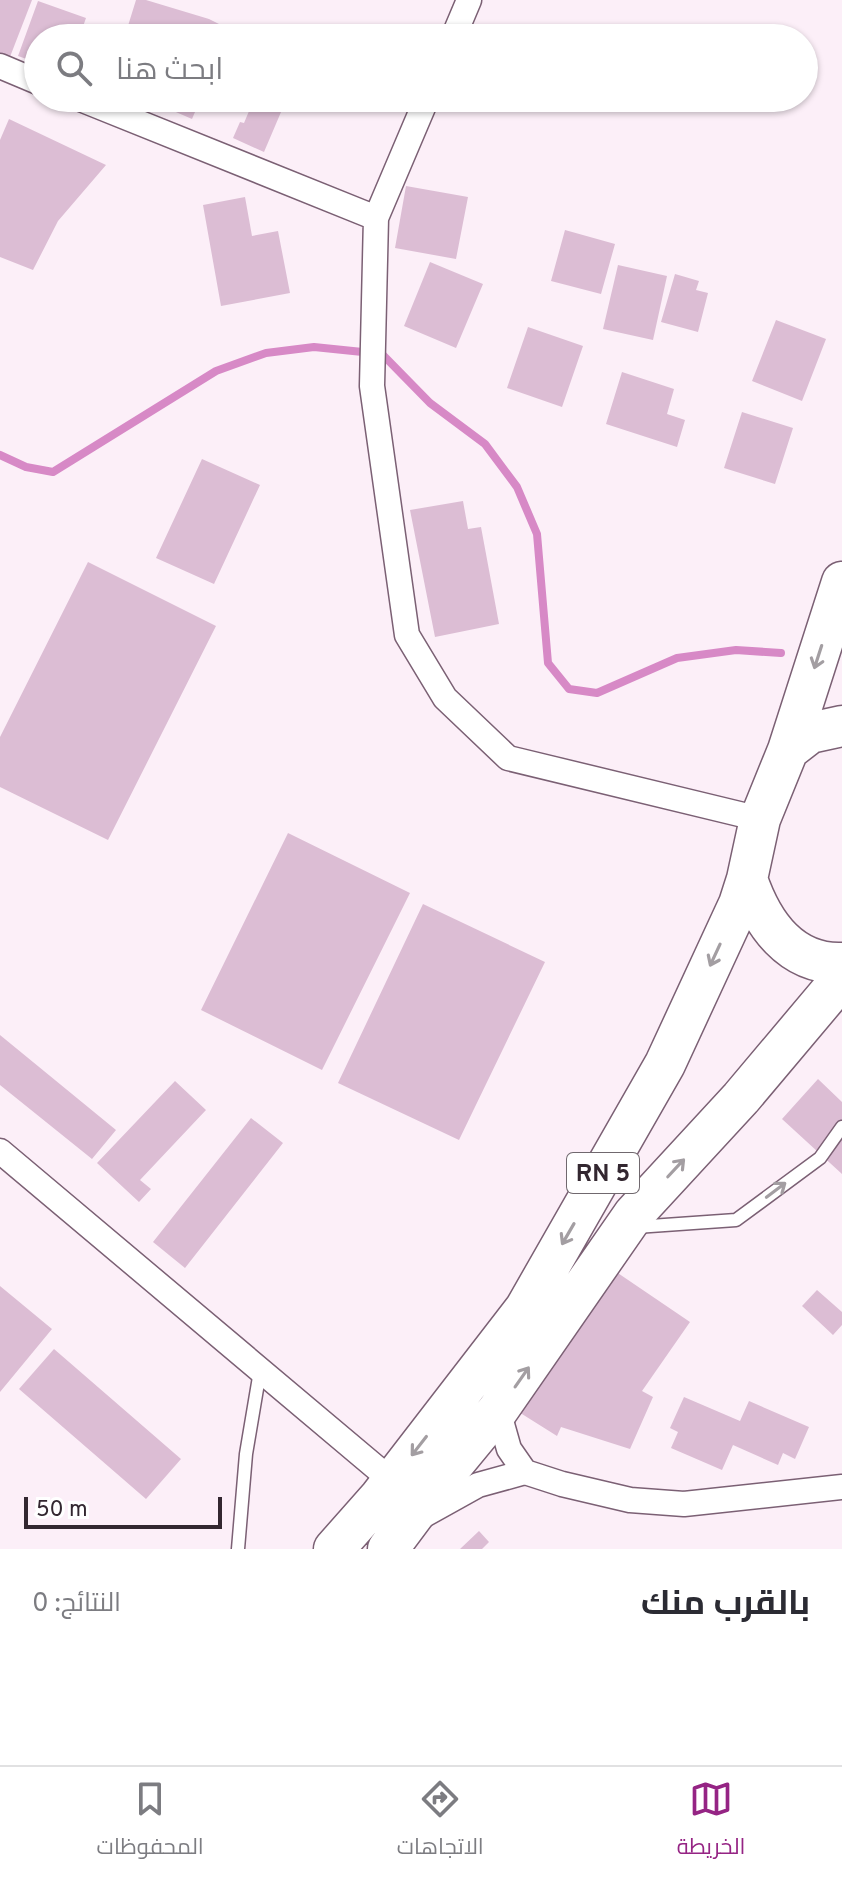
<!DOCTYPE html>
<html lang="ar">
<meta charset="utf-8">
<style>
:root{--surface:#fff;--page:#f2f2f3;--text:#2b2b33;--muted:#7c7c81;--line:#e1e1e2;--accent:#952484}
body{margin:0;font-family:Overpass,Cairo,sans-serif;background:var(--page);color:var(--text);direction:rtl}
.scale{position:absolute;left:24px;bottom:20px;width:198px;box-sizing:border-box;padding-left:8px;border:4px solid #332730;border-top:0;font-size:22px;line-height:28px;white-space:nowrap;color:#332730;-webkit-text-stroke:6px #fff;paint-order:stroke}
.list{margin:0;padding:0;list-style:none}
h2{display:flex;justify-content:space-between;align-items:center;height:104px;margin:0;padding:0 32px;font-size:34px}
h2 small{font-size:26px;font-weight:400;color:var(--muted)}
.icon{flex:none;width:44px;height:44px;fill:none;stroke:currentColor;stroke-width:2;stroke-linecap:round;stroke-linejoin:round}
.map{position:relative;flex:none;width:842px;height:1549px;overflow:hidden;direction:ltr}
.search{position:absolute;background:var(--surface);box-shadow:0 2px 6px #0004;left:24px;right:24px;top:24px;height:88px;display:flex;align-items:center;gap:20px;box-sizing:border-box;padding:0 28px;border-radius:44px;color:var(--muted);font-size:30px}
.sheet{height:216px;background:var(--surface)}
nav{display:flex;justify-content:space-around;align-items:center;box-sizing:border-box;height:112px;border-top:2px solid var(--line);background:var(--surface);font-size:22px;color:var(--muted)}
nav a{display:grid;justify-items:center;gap:4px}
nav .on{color:var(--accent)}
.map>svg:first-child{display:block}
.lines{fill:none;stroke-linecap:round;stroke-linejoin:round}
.stream{stroke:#d789c6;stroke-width:8}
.building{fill:#dcbdd4}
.service-casing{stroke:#7b6074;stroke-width:15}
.minor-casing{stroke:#7b6074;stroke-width:27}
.trunk-casing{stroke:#7b6074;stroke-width:43}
.service{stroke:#fff;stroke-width:12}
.minor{stroke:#fff;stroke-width:24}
.trunk{stroke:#fff;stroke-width:40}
.oneway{stroke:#a39ea2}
.labels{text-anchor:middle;stroke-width:8;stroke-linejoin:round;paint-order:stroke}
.shield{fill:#fff;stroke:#70686e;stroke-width:2}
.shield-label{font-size:24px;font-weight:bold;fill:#332730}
</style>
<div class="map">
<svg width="842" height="1549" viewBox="0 0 842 1549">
<rect width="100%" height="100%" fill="#fceff8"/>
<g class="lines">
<!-- stream -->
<path class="stream" d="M0,455L26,467L53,472L216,371L266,353L314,347L382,354L430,403L485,444L517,487L537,534L548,663L569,689L597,693L677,658L736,650L781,653"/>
</g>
<!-- building -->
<path class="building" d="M0,0H32L8,62L0,59Z
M136,0H146L209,19L221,25L217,38H158L127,29Z
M38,1L86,18L79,38H38V63L18,56Z
M139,98H201L192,119L155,103L152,110L136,103Z
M237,98H287L264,152L233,138L240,122L244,123L252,104Z
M9,119L106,165L58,221L33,270L0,257V140Z
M406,186L468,197L456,259L395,248Z
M245,197L252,236L278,231L290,293L221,306L203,205Z
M565,230L615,244L601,294L551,281Z
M430,262L483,284L456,348L404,326Z
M618,265L667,276L653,340L603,329Z
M675,274L699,281L696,290L708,293L698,332L661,322Z
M776,320L826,339L802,401L752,381Z
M528,327L583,346L562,407L507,388Z
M622,372L674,389L667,414L685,420L677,447L606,424Z
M742,412L793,428L775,484L724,468Z
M202,459L260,485L214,584L156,558Z
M463,501L468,529L481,527L499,624L435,637L410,510Z
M88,562L216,626L108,840L0,787V737Z
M288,833L410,893L322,1070L201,1010Z
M423,904L545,962L459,1140L338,1083Z
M0,1035L116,1130L92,1159L0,1085Z
M818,1079L842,1102V1174L782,1119Z
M175,1081L206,1110L140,1180L151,1189L139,1202L97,1163Z
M251,1118L283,1143L185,1268L153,1242Z
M606,1265L690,1322L642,1391L653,1397L630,1449L561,1427L557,1436L514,1409Z
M0,1286L52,1329L0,1392Z
M817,1290L842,1312V1325L833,1335L802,1306Z
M54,1349L181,1459L146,1499L19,1389Z
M684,1397L740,1421L749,1401L809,1427L795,1459L783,1453L778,1465L733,1445L722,1470L671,1448L678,1432L670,1428Z
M479,1531L489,1542L482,1549H460Z"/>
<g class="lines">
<!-- service casing -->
<g class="service-casing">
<path id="service" d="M636,1227L736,1220L820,1158L842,1127
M238,1549L246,1454L260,1371"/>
</g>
<!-- minor casing -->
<g class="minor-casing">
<path id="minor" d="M453,38L469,0
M0,66L38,82
M78,98L376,218
M427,98L376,218L372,386L407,635L445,698L508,758L760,819
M0,1151L392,1481
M498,1410L509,1449L525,1472
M424,1515L478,1485L525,1472L562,1484L630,1500L684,1504L842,1487"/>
</g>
<!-- trunk casing -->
<g class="trunk-casing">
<path id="trunk" d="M788,750L810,733L842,726
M747,879C762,923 790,965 842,963
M334,1549L380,1497L525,1309L665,1064L739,904L747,879L760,819L788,750L842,582
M388,1549L432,1490L498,1410L634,1214L741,1098L842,978"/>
</g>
<!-- service -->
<use href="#service" class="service"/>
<!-- minor -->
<use href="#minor" class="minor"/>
<!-- trunk -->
<use href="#trunk" class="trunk"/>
</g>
<!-- one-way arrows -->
<defs><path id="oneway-shaft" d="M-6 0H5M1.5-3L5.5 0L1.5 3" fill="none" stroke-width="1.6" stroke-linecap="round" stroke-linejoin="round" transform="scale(2)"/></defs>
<g class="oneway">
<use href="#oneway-shaft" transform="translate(818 657) rotate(108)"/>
<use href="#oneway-shaft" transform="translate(715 955) rotate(115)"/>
<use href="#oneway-shaft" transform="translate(676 1168) rotate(-47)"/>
<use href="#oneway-shaft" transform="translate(776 1190) rotate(-37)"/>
<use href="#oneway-shaft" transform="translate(568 1234) rotate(120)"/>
<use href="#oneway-shaft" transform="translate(522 1377) rotate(-55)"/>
<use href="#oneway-shaft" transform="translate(419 1446) rotate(128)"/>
</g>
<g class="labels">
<!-- shield labels -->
<rect class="shield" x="567" y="1153" width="72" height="40" rx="6"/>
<g class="shield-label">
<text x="603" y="1181">RN 5</text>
</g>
</g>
</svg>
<div class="scale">50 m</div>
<div class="search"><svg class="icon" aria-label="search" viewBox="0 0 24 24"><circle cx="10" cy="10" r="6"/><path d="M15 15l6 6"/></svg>ابحث هنا</div>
</div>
<section class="sheet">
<h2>بالقرب منك<small>النتائج: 0</small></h2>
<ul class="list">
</ul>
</section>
<nav>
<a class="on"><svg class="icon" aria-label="map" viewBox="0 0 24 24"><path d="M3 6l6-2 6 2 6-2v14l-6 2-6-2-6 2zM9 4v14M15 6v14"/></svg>الخريطة</a>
<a><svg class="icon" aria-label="directions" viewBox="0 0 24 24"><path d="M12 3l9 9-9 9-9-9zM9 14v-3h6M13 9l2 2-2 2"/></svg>الاتجاهات</a>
<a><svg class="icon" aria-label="saved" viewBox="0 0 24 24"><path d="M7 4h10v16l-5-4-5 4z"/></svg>المحفوظات</a>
</nav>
